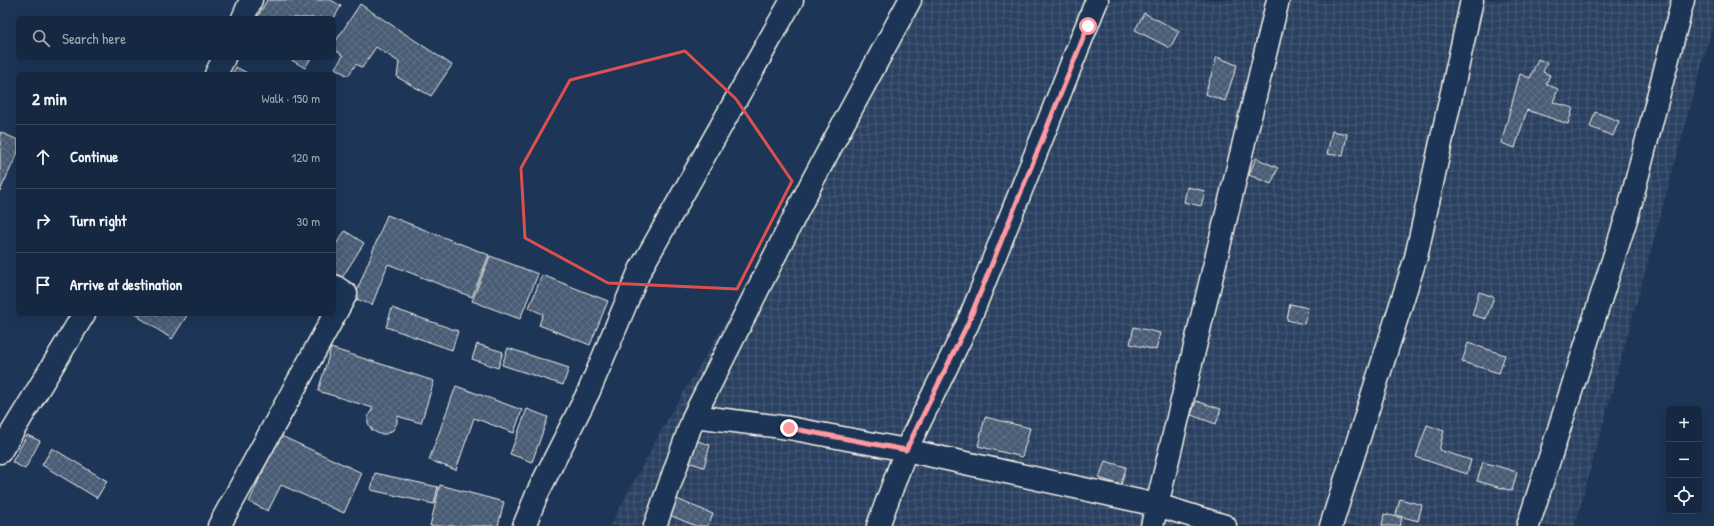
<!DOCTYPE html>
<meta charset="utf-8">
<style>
:root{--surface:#162841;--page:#1f3048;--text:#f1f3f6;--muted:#9ea6b1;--line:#35445a}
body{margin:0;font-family:"Patrick Hand",sans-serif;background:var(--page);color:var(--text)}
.controls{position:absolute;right:12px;bottom:12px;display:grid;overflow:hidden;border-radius:6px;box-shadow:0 4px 16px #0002}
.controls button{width:36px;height:36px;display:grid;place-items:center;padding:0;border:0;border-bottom:1px solid var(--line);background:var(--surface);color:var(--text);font:20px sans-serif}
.stop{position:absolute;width:12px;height:12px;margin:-9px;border:3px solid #ff9aa2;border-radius:50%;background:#fff}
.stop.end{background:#ff9aa2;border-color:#fff;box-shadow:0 1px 4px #0008}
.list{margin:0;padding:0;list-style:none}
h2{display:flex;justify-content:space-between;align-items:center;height:52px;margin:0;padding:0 16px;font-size:17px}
h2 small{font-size:13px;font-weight:400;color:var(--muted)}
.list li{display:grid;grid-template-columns:26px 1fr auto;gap:12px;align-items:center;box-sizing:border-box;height:64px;padding:0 16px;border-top:1px solid var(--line)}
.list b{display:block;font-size:15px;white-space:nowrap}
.list em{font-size:13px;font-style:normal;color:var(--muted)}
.icon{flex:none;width:22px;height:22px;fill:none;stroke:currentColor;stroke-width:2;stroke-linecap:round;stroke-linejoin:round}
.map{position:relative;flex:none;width:1714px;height:526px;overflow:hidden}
.search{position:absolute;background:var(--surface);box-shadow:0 4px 16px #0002;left:16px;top:16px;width:320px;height:44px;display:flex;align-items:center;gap:10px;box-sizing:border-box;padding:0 14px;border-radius:6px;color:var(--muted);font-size:15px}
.panel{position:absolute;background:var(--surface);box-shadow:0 4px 16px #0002;left:16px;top:72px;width:320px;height:244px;border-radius:6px}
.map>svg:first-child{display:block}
.industrial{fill:url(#industrial-grid)}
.building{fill:url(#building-cross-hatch);stroke:#f4f1e8}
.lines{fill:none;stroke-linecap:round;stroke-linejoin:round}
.street-casing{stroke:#f4f1e8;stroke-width:25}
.street{stroke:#1d3557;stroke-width:22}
.route{stroke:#ff9aa2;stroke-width:5}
.marked{fill:none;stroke:#dc504e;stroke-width:3;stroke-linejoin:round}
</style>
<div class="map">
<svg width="1714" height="526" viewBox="0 0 1714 526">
<defs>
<pattern id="industrial-grid" width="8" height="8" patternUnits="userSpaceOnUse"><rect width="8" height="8" fill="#2a4060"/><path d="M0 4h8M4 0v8" fill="none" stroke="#4a5c77"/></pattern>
<pattern id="building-cross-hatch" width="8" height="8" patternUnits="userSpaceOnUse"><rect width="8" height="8" fill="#485b74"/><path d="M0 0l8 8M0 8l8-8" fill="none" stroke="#637388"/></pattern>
</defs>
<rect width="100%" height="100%" fill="#1d3557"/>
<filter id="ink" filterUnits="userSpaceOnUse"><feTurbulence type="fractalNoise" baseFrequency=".025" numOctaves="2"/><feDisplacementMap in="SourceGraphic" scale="8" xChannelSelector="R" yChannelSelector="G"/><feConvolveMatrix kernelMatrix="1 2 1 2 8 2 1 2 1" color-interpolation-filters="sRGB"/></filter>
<g filter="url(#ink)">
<!-- industrial -->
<path class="industrial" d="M919,0H1714V21L1575,526H610L667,420Z"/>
<!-- building -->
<path class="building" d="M267,0H331L341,6L334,18H257Z
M360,4L452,65L431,96L397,77L399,62L376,47L362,68L356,64L348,76L335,68L343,56L334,49V44Z
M1144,13L1179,31L1170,48L1135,30Z
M1217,57L1237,65L1225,101L1205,94Z
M288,58H311L305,68Z
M1538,59L1547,63L1543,72L1550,75L1546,84L1558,89L1553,102L1573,108L1568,124L1527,110L1515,148L1501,143L1520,74L1530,78Z
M236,67L249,74H232Z
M1595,112L1619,121L1613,136L1590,127Z
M1332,131L1347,134L1343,156L1327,154Z
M0,132L18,140V152L0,191Z
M1256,158L1278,168L1271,184L1249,175Z
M1187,187L1205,191L1201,206L1184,202Z
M387,215L489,255L472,297L388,264L372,305L354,298Z
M345,231L364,243L342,278L334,273V243L336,244Z
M490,256L538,274L520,319L472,301Z
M542,275L608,301L590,345L539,325L543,314L529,308Z
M1479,292L1494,297L1486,319L1472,315Z
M1290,304L1308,308L1304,324L1287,320Z
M392,308L458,331L452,350L386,327Z
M134,314H188L172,339Z
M1134,327L1160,333L1156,350L1130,344Z
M1468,343L1505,355L1499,373L1462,362Z
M477,344L503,352L498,368L472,359Z
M331,348L434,381L421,423L397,416V423L393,430L386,434H379L372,430L368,423V416L373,408L318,391Z
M508,348L569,368L563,385L502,365Z
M456,386L522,410L514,433L474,418L456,470L429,460Z
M1196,401L1221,409L1216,424L1191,415Z
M527,409L548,417L532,462L510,454Z
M985,417L1030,428L1022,457L978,446Z
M1427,425L1444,431L1439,450L1471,460L1467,474L1416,457Z
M27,435L40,441L25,469L12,462Z
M279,435L362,473L344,513L281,485L268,511L249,502Z
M694,440L710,445L704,467L687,462Z
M52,448L107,481L97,498L42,465Z
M1105,461L1126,467L1121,485L1099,478Z
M1483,462L1517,472L1512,491L1477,481Z
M375,473L438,487L434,504L371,490Z
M440,485L504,502L498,526H430Z
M674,498L713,514L708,526H696L667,514Z
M1400,499L1422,505L1418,521L1396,515Z
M1384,514L1402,518L1400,526H1382Z"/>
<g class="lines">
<!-- street casing -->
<g class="street-casing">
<path id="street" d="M243,18L251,0
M216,74L224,58
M694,416L789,428L906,450L1157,505L1225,526
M0,452L84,314
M219,526L346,294L334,286
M524,526L538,492L589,391L640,270L792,0
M655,526L694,416L814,178L910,0
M878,526L906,450L968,323L1097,0
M1152,526L1278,0
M1331,526L1416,257L1472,0
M1528,526L1628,213L1683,0"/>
</g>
<!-- street -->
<use href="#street" class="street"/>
</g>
</g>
<g class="lines" filter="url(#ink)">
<!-- route -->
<path class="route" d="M789,428L906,450L968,323L1088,26"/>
</g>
<!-- marked area -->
<path class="marked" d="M685,51L736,99L792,181L737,289L608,283L525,238L521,168L570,80Z"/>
</svg>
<div class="controls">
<button>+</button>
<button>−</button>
<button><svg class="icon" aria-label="locate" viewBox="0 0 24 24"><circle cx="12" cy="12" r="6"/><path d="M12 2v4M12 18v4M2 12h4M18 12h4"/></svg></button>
</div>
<div class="stop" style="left:1088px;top:26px"></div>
<div class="stop end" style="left:789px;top:428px"></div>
<div class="search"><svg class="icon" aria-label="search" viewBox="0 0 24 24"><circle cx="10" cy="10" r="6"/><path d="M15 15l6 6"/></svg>Search here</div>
<section class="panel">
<h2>2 min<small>Walk · 150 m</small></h2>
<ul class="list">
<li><svg class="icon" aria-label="ahead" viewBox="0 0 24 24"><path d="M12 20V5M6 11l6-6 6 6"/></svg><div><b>Continue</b></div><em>120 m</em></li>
<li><svg class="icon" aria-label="right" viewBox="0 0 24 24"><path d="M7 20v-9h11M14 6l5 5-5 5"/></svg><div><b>Turn right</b></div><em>30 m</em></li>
<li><svg class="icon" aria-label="arrive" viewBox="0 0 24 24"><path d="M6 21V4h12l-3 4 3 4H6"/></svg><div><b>Arrive at destination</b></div></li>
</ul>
</section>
</div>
